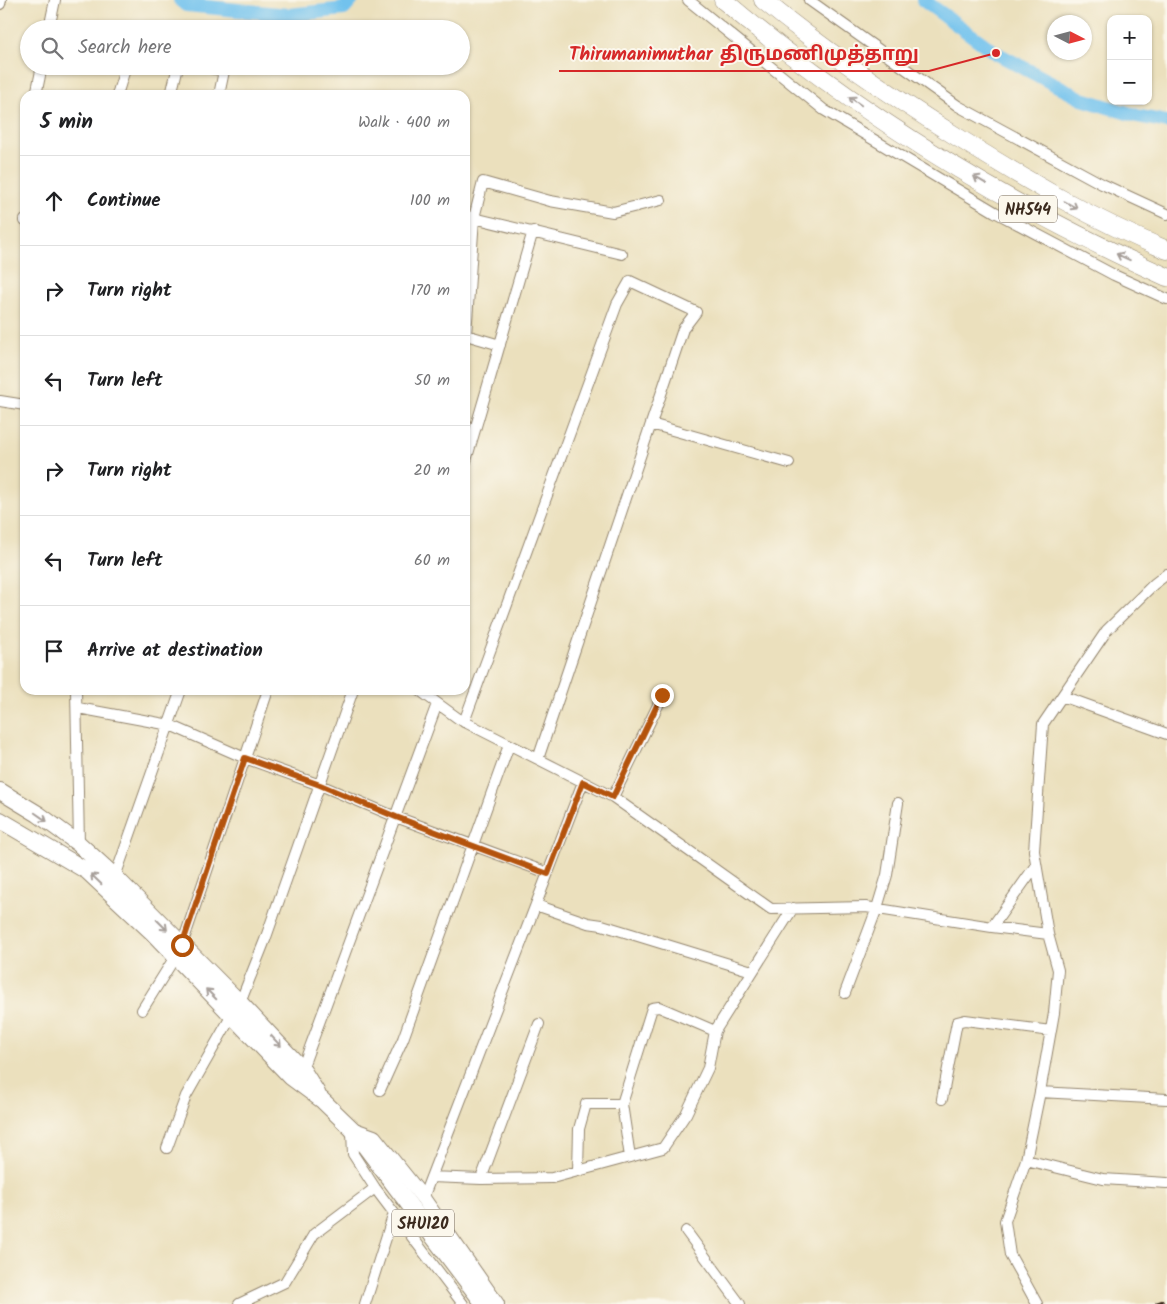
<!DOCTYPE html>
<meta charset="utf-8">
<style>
:root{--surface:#fff;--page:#f2f2f2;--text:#202124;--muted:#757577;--line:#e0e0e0}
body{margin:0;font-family:Kalam,"Noto Sans Tamil",sans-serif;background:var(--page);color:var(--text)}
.controls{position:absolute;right:15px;top:15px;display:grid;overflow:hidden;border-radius:10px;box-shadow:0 1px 4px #0004}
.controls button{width:45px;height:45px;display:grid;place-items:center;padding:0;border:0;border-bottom:1px solid var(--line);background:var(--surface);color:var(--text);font:25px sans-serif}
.compass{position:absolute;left:1047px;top:15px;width:45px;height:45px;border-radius:50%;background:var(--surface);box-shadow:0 1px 4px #0004;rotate:96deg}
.stop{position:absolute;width:15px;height:15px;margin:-11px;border:4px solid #b45309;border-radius:50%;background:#fff}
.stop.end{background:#b45309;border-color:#fff;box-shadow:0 1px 5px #0008}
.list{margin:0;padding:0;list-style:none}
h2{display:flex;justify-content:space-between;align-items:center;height:65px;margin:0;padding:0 20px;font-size:21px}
h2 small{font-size:16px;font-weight:400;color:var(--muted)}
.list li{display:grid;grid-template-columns:32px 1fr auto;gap:15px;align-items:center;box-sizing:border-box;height:90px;padding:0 20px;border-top:1px solid var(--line)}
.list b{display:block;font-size:19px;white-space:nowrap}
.list em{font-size:16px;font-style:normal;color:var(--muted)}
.icon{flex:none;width:28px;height:28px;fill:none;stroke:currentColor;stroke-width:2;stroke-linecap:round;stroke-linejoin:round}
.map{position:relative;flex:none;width:1167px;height:1304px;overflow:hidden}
.search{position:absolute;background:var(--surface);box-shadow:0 1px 4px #0004;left:20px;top:20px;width:450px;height:55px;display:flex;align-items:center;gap:12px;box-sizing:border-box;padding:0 18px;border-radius:28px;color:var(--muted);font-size:19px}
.panel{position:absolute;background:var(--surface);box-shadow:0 1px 4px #0004;left:20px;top:90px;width:450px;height:605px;border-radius:15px}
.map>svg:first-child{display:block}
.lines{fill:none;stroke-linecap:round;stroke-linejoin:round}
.canal{stroke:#72c2ed;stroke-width:14}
.minor-casing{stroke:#93856e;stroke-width:12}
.tertiary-casing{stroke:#93856e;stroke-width:16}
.primary-casing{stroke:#93856e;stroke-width:18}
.trunk-casing{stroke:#93856e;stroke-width:19}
.minor{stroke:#fff;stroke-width:10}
.tertiary{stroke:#fff;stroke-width:14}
.primary{stroke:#fff;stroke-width:16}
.trunk{stroke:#fff;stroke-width:18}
.rail{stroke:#3b2a1e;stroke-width:4;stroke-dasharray:8 4;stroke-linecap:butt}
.oneway{stroke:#a79f9a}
.route{stroke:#b45309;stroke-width:6}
.labels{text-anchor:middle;stroke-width:4;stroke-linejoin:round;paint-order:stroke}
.shield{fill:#fbf7ec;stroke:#75685c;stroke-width:1}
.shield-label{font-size:16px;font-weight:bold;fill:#3b2a1e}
.leader{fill:none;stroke:#d62828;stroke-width:2}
.callout-dot{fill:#d62828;stroke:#fbf7ec;stroke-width:2}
.callout-label{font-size:19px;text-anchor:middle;font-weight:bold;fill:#d62828;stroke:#fbf7ec;stroke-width:4;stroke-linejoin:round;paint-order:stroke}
</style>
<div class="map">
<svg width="1167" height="1304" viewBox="0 0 1167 1304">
<rect width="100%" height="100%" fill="#fbf7ec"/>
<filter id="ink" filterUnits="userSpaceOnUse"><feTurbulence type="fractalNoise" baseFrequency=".02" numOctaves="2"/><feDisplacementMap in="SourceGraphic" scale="10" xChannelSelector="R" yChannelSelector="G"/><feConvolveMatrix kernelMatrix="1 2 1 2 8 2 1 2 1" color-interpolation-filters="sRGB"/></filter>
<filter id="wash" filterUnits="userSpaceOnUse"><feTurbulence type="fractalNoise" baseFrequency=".0096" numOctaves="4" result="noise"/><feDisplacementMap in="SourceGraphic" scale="20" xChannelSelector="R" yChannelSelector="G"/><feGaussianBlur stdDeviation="1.12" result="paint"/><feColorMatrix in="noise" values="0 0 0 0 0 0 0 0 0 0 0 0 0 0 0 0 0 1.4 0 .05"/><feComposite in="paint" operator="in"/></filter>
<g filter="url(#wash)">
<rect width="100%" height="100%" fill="#ebe0bd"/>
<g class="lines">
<!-- canal -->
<path class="canal" d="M180,0L186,5L289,15L344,9L352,0
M923,0L996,53L1082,99L1137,116L1167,122"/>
</g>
</g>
<g filter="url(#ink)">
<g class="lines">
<!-- minor casing -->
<g class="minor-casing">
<path id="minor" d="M688,0L824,110L995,212L1114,275L1167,299
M809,0L958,106L1102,184L1167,214
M0,4L1,0
M49,29L55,0
M200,66L224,71L219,95
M36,95L42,66
M117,95L126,66
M171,95L178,66
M465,216L474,218L466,335L500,345
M25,220V221
M622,254L474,218L483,182L550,201L613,212L661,200
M0,401L25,405
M651,424L789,463
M465,464L533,231
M76,690L79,844
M419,690L459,719L613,797L771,909L866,907L992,927L1048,934
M1062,696L1167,734
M78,708L170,725L245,758L320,785L396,817L548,873
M464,722L617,304L630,281L696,312L683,329L538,759
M613,797L663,695
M115,877L181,690
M536,905L588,923L602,925L752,971
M992,927L1036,865
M182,945L268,690
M845,993L877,908L887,875L898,803
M240,1003L265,940L353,690
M142,1010L175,957
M302,1069L437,704
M380,1090L403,1039L509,745
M1040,1092L1167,1099
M942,1099L957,1022L965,1020L1051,1031
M622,1104L652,1008L659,1007L715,1031
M352,1132L353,1154L375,1188L463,1304
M167,1148L186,1096L232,1015
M1026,1160L1103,1179L1167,1183
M578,1171L579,1129L586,1104H622L630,1157
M431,1177L481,1179L552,1178L663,1148L686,1114L708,1068L715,1031L793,908
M481,1179L539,1024
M423,1198L583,782
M686,1231L740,1304
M239,1304L285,1282L314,1234L375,1188
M365,1304L394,1213
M1037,1304L1010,1255L1005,1221L1026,1160L1040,1092L1054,1013L1058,970L1048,934L1034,851L1043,724L1107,630L1154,584L1167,574"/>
</g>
<!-- tertiary casing -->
<g class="tertiary-casing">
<path id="tertiary" d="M352,1129L374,1137L423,1198L497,1304"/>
</g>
<!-- primary casing -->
<g class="primary-casing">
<path id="primary" d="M0,791L38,814L79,844L115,877L240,1003L302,1069L317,1093
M0,820L87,871L153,933L291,1077L322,1100L352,1129L484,1304"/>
</g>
<!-- trunk casing -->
<g class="trunk-casing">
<path id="trunk" d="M723,0C856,113 1008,206 1167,277
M763,0C826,52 893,97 962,140C1028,181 1095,221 1167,250"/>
</g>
<!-- minor -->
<use href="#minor" class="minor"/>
<!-- tertiary -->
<use href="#tertiary" class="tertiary"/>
<!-- primary -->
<use href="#primary" class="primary"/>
<!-- trunk -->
<use href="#trunk" class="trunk"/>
<!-- rail -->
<path class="rail" d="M1156,1304L1167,1300"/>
</g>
<!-- one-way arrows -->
<defs><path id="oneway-shaft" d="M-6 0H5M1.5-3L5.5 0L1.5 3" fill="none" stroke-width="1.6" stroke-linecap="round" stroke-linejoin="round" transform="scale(1.25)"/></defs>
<g class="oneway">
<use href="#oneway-shaft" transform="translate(855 101) rotate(-145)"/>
<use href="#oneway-shaft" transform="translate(980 180) rotate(-149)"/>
<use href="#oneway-shaft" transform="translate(1071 205) rotate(30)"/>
<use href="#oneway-shaft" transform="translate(1123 257) rotate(-155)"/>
<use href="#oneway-shaft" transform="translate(41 817) rotate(35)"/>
<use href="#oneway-shaft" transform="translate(96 879) rotate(-136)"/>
<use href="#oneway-shaft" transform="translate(162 925) rotate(45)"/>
<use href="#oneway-shaft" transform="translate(211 994) rotate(-135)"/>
<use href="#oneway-shaft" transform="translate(276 1041) rotate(47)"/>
</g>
</g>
<g class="lines" filter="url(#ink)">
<!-- route -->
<path class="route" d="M182,945L245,758L320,785L396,817L548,874L583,782L613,797L662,695"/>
</g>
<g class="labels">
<!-- shield labels -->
<g class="shield">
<rect x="999" y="195.5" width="58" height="27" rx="4"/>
<rect x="392" y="1209.5" width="62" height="27" rx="4"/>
</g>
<g class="shield-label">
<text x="1028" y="215">NH544</text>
<text x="423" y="1229">SHU120</text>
</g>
</g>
<!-- callouts -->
<path class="leader" d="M996 53L929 71H559"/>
<circle class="callout-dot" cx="996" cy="53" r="5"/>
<g class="callout-label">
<text x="744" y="60">Thirumanimuthar திருமணிமுத்தாறு</text>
</g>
</svg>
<div class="controls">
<button>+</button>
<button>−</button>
</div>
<svg class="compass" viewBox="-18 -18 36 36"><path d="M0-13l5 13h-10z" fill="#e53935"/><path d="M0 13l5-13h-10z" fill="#757577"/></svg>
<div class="stop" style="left:182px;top:945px"></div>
<div class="stop end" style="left:662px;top:695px"></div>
<div class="search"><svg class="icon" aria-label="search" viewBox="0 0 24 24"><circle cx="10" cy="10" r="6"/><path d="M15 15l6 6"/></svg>Search here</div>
<section class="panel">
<h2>5 min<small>Walk · 400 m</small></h2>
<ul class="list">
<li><svg class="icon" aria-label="ahead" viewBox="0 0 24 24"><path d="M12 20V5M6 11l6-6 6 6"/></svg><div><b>Continue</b></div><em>100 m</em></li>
<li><svg class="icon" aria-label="right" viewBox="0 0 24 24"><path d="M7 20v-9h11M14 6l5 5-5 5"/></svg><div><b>Turn right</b></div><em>170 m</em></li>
<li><svg class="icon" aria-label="left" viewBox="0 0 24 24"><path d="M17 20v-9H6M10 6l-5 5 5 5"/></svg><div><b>Turn left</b></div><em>50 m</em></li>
<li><svg class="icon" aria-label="right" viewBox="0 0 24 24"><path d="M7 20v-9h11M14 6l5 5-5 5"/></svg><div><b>Turn right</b></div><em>20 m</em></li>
<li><svg class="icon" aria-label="left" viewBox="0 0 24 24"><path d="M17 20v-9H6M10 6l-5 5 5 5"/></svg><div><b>Turn left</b></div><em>60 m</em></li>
<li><svg class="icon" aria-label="arrive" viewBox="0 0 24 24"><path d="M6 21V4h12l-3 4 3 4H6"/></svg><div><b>Arrive at destination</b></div></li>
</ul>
</section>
</div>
